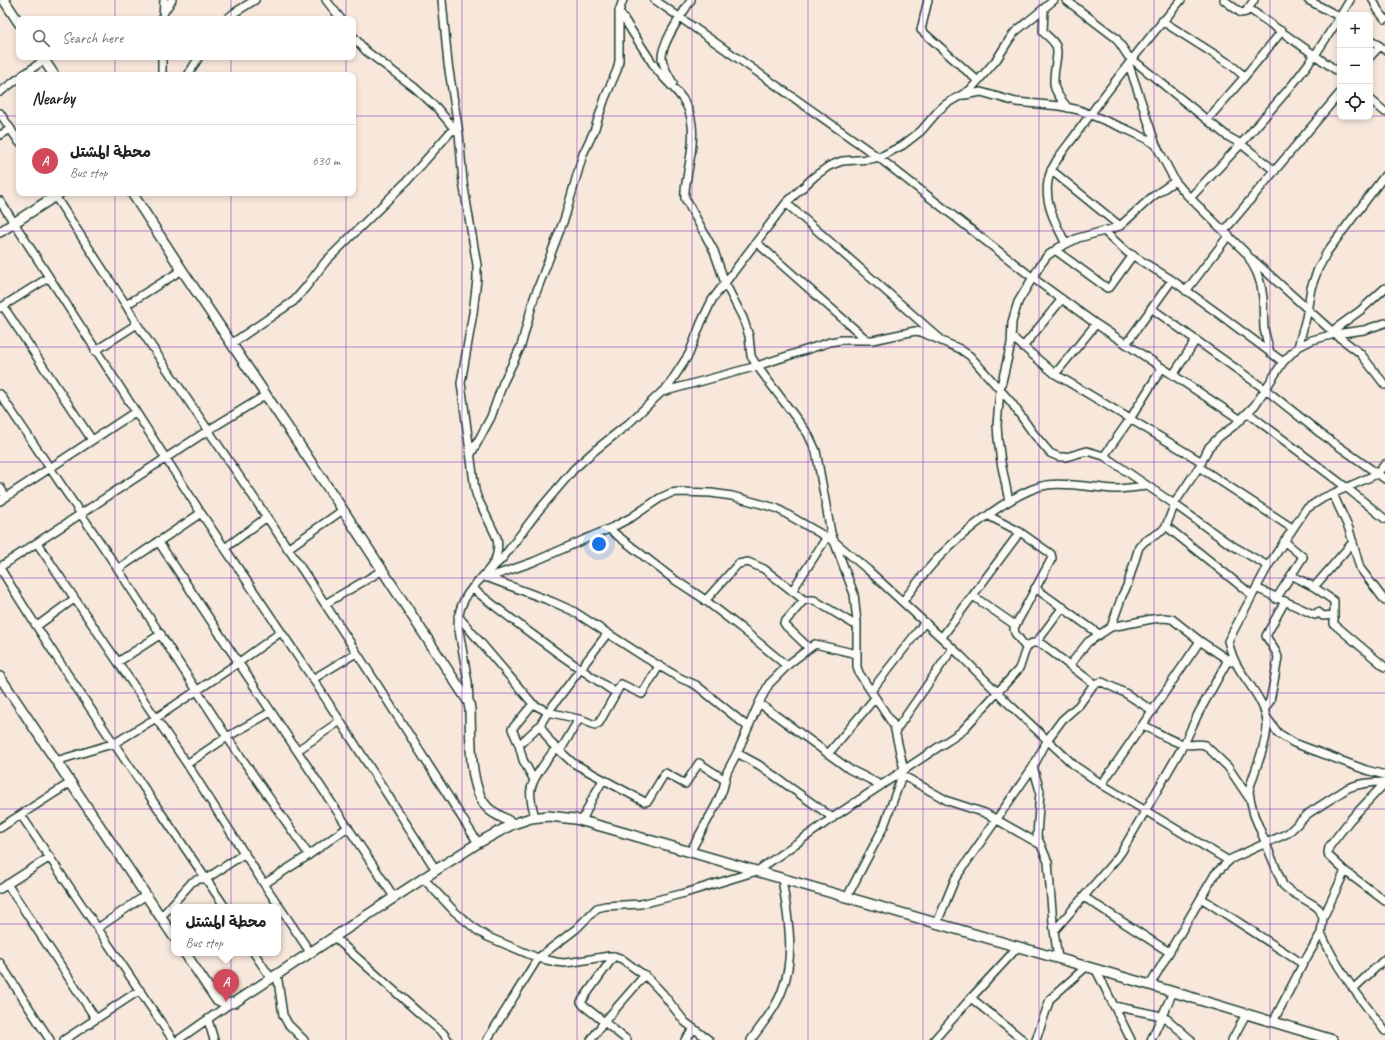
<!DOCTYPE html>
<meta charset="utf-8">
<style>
:root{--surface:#fff;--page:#f6f6f6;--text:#202124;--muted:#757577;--line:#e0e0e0;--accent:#d1495b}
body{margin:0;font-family:Caveat,"Playpen Sans Arabic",sans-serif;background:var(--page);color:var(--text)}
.controls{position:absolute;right:12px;top:12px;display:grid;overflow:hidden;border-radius:8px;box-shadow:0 2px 6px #0003}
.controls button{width:36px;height:36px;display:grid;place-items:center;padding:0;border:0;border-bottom:1px solid var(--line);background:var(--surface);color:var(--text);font:20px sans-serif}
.you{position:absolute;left:599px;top:544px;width:14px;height:14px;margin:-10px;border:3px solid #fff;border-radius:50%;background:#1a73e8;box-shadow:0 0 0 6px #1a73e833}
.badge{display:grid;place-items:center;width:26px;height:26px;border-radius:50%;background:var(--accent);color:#fff;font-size:13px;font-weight:700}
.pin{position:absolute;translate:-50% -33px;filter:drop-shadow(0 1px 2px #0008)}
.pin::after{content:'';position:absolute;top:21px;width:14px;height:12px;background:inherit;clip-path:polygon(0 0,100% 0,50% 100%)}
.popup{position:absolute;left:171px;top:904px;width:110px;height:52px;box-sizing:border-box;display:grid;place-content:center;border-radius:8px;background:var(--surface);filter:drop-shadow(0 1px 3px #0005);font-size:13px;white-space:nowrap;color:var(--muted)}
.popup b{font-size:15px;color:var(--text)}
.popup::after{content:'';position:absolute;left:50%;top:100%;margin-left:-8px;border:8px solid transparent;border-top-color:var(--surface)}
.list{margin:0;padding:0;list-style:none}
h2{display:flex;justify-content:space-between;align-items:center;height:52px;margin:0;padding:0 16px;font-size:17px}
h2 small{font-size:13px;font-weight:400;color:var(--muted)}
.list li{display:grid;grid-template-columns:26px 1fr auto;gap:12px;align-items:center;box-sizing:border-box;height:72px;padding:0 16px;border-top:1px solid var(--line)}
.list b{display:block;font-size:15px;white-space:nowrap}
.list p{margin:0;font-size:13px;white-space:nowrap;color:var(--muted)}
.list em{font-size:13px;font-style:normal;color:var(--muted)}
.icon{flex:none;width:22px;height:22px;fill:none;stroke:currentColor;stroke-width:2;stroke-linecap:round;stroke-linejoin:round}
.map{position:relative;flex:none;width:1385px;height:1040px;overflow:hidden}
.search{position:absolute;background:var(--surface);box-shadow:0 2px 6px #0003;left:16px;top:16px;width:340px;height:44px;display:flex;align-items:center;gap:10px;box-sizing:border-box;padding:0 14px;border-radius:8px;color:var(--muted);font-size:15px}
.panel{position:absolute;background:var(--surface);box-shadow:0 2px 6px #0003;left:16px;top:72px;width:340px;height:124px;border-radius:8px}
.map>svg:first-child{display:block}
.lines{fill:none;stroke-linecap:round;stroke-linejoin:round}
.minor-casing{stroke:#1f3d34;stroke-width:10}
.tertiary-casing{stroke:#1f3d34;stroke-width:12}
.minor{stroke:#fdfcf7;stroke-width:7}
.tertiary{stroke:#fdfcf7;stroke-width:9}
.grid{fill:none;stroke:#7b2cbf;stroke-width:1;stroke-opacity:0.55}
</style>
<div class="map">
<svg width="1385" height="1040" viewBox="0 0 1385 1040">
<rect width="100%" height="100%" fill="#f8e8dc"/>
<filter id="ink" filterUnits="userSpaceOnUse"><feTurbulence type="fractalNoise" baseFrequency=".025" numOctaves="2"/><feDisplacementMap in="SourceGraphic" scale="8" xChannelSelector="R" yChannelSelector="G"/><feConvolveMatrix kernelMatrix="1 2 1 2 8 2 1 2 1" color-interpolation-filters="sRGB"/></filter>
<g filter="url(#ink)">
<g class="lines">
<!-- minor casing -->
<g class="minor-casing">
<path id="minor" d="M326,0L341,19
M442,0L448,64L459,133L463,182L477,265V279L473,313L461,383L475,490L477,497L497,538C501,562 488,570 474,586C464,597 458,610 458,625L468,682L469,703
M655,0L878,157L1033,278L1096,324L1241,420
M928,0L921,30L978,81
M1066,0L1116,38L1128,56L1227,136L1241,144L1275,171
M1224,0L1241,13L1246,12L1254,0
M1308,0L1340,17
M1373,0L1378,10L1385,19
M1248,8L1340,73
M1044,9L1043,32C1047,36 1053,40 1056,46C1058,51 1057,56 1056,62C1052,86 1052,89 1068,108
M619,11C631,30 643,49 655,67C670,88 689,96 692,125C694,140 691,156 688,171C687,180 684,189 685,198L714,251L725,283L743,318L749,336L751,356L757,366L808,434L816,451L831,533L854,594L857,622V667L859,673L894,726L904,770L884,826L847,897
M164,12L172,0
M1341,15L1350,0
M163,19L164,0
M227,19L234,13L255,0
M1162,21L1230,64L1244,76
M353,36L366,51L414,87L437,108L457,132
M1370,39L1385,50
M1370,57L1380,46
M1129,65L1156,145L1175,181L1187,195L1247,254L1257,273L1261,285L1263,298L1264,329L1270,353
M23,75L44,60
M162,75V57
M188,75L199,57
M673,83C669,75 662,66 662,57C662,42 683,13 691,0
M0,92L19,78
M965,95L981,92L1016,102L1060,106L1079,110L1128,130L1147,139L1156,145
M1370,99L1385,112
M0,113L19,142
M1207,120L1241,81L1282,31
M0,135L11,129
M1051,170L1120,226
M53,193L126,305L137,324C199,418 263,510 325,604C377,683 427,763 478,843
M1190,198L1241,144L1293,84L1315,55L1340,17
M0,201L201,513L313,679L436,870
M786,203L938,337
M1104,231L1127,252L1172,280L1223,317L1283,362
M1224,231L1340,93
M756,242L867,340
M1066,244C1056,224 1044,204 1048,181C1051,164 1066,148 1076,134C1109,88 1144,43 1181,0
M1055,250L1107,288L1110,287L1133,255
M1252,259L1335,334L1360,353L1385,385
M1186,291L1229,235
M126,305L182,270
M3,306L92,440
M0,308L48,278
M1151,308L1266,390L1320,433L1385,479
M1332,331L1361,310L1385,288
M1012,337L1055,374L1202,462
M231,344L294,301L306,287L326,261L407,181L454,128
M1126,344L1172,280
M1023,347L1062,299
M1298,347L1306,318L1311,288L1318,269L1327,252L1385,175
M95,351L137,324
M1055,374L1096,324
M1173,375L1196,340
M662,392L757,366L830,342L841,340H873L915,331L921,332L960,349L970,356L1011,402L1033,433L1050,453L1059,457H1066L1087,451L1104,456L1174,504L1228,543L1268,566
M0,394L118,569L227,737L309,855
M1248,413L1347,488L1385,519
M471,454L491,417L503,383L521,346L534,298L565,217L583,154L594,131L605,98L617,70L619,61V11L623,0
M1104,456L1130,419L1162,368
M1199,467L1292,528
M0,487L6,497
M1333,494L1349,529L1360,568L1385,601
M0,501L135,412
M1009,501L1001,462L998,439L997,425L1000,390L1011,344L1012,322L1018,302L1041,264L1047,256L1058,248L1078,238L1104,231L1120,226L1152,197L1175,181
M989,516L1020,532L1047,551L1051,554L1052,558L1014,628L1015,633L1026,648
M1166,526L1252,595
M609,529L672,578L701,597L741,628L787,666
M158,541C236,660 316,778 394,897
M37,543L187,764L264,884L310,952
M225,548L267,517
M287,549L343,510
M0,567L207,431L266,395
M0,568C71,684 149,794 225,907
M118,569L201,513
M490,570L502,559L539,510L574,469L593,452L628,424L669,385L689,354L701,323L712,300L786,203L815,176L829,166L842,161L871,159L882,156L903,145L921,131L939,110L946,104L970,90L997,59L1009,40L1015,32L1054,0
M1291,575L1314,587L1334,601V624L1385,667
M486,577L553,602L573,611L646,658L680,678L696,685L748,727
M487,578L533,562L613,527L632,517L660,498L671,493L679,492L711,493L732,496L776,508L835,542L868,570L959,654L1010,705L1075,766L1106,787L1229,861
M1314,587L1353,542
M472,588C518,625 566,660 616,693
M1035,588L1099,634
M1256,588L1315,615L1318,612L1323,616L1334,615
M792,591L827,537
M973,596L1015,625
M1276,599L1303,557L1284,541
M804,600L784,623L786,626L809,648
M705,601L738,564L748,562L764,569L804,600H814L857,626
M903,601C915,586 926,570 940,556C962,533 1015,490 1047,485C1067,482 1094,488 1114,489C1125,489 1136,487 1147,486
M325,604L383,570
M458,616L533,704
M37,626L74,599
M1111,627L1152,619L1164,618L1172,619L1200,641L1231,662
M942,637L1020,532
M1036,643L1063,607
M118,662L161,634
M1070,665L1088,642L1111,627L1122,596L1127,586L1139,547L1145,541L1162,531L1166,526L1176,501L1199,467L1209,447L1219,437L1235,425L1255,405L1283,362L1298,347L1312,340L1335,334L1364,330L1385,323
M313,679L356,653
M871,691L925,622
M759,703L849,769L881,785
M1264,710L1270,701L1275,676L1278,657L1276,652L1266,636L1267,634L1284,603
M1267,718L1278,733L1294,743L1366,770L1385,775
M540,725L551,743L573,763L645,802L648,801L665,773L685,784L699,763L725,780
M1143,725C1156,731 1169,741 1183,744C1191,746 1198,743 1205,745L1228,767L1249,798
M896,730L953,648
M519,745L540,725L548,712L607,634
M298,750L340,721
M560,751L579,719
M737,753L759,765L833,818
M828,754L875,698
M56,761L115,743L156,718L238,663L281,632
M187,764L227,737L271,712
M902,775L948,801L985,813L1041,845
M534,780L523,760L519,745L512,729L533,704L548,712L583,720L595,725L599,723L621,684L642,694L659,666
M1385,783L1350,820L1329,847L1328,853L1329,856L1345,871L1385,901
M1102,784L1200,641
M21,815L173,1040
M535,817C533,809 529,797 531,789C533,777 549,757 556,748
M582,821L592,799L603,780
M0,828L70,783
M690,852L716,805L723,789L727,772L737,753L759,703L769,684L790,663L815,644L857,654
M423,878L455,912L478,931L488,937L538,958L556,962L564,963L573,962L609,956H614L622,959L648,978L663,994L685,1022L709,1040
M7,884L96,1019
M264,884L309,855L348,827
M0,889L50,857
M1084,897L1169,952
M1201,898L1303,964
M161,917L192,882L199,879H206L245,853
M1323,918L1319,909L1314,905L1290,891L1283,885L1254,815L1250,798L1249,791C1254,770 1266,748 1267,726C1268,705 1248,684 1238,667C1233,659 1230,649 1228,641L1268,566L1306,509L1323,498L1377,474L1385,464
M937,923L955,879L1033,767
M98,928L146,895
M1054,931L1117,858L1122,851L1184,744L1198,714L1228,660
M1321,933C1337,970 1361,999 1385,1031
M334,937L419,1013L443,1033L448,1040
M254,953L271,978
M614,956L581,1002L584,1006L627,1040
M1058,959L1053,923L1048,862L1037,836L1040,791L1033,767L1048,739L1062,720L1079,705L1094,684L1102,682L1125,693L1153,711
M0,963L50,1040
M1096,970L1131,1040
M277,974L283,1015L288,1024L304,1040
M1150,985L1215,874L1231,859L1288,833L1309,813L1348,788C1360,783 1372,782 1385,782
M1353,989L1385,959
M971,998L1023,1040
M1114,1006L1157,1015L1167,1019L1191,1040
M208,1020L214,1040
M1273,1022L1303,964L1321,933L1323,918L1345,871
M64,1040L140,990
M178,1040L231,1003
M487,1040L538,958L576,929L597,908L605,906L641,904L685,893L757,871L838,814L961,732L1018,670C1025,660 1023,635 1043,645L1094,684
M591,1040L604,1022L645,975
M685,1040L694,1029
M751,1040C762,1024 777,1007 783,988C796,952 787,914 782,878
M934,1040L971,998L1018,947
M1036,1040L1050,999L1086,967
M1151,1040L1173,992
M1232,1040L1246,1014"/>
</g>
<!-- tertiary casing -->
<g class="tertiary-casing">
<path id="tertiary" d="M4,0L19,23
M42,57L54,75
M132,193L182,270L343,510L466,698L469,703L470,710C471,736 468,792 490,810C497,815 506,819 513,824
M0,232L60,193
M0,677L174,937
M185,953L216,999L226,1004L235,1002L436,870L478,843L513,824L531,818L549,816L575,819L611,829L1150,985L1333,1040"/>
</g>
<!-- minor -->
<use href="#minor" class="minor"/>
<!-- tertiary -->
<use href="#tertiary" class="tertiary"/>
</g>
</g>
<!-- grid -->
<path class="grid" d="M115,0V19M231,0V19M346,0V19M462,0V1040M577,0V1040M692,0V1040M808,0V1040M923,0V1040M1039,0V1040M1154,0V1040M1270,0V1040M115,57V75M231,57V75M346,57V75M0,116H19M353,116H1340M1370,116H1385M115,193V1040M231,193V1040M346,193V1040M0,231H1385M0,347H1385M0,462H1385M0,578H1385M0,693H1385M0,809H1385M0,924H1385"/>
</svg>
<div class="controls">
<button>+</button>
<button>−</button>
<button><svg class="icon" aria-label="locate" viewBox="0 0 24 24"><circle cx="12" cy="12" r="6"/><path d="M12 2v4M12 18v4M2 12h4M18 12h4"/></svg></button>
</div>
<div class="you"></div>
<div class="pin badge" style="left:226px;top:1002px">A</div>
<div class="popup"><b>محطة المشتل</b>Bus stop</div>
<div class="search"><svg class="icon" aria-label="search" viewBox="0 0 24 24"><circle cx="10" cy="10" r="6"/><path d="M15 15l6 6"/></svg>Search here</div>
<section class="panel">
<h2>Nearby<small></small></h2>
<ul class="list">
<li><span class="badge">A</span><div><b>محطة المشتل</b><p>Bus stop</p></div><em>630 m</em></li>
</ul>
</section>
</div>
